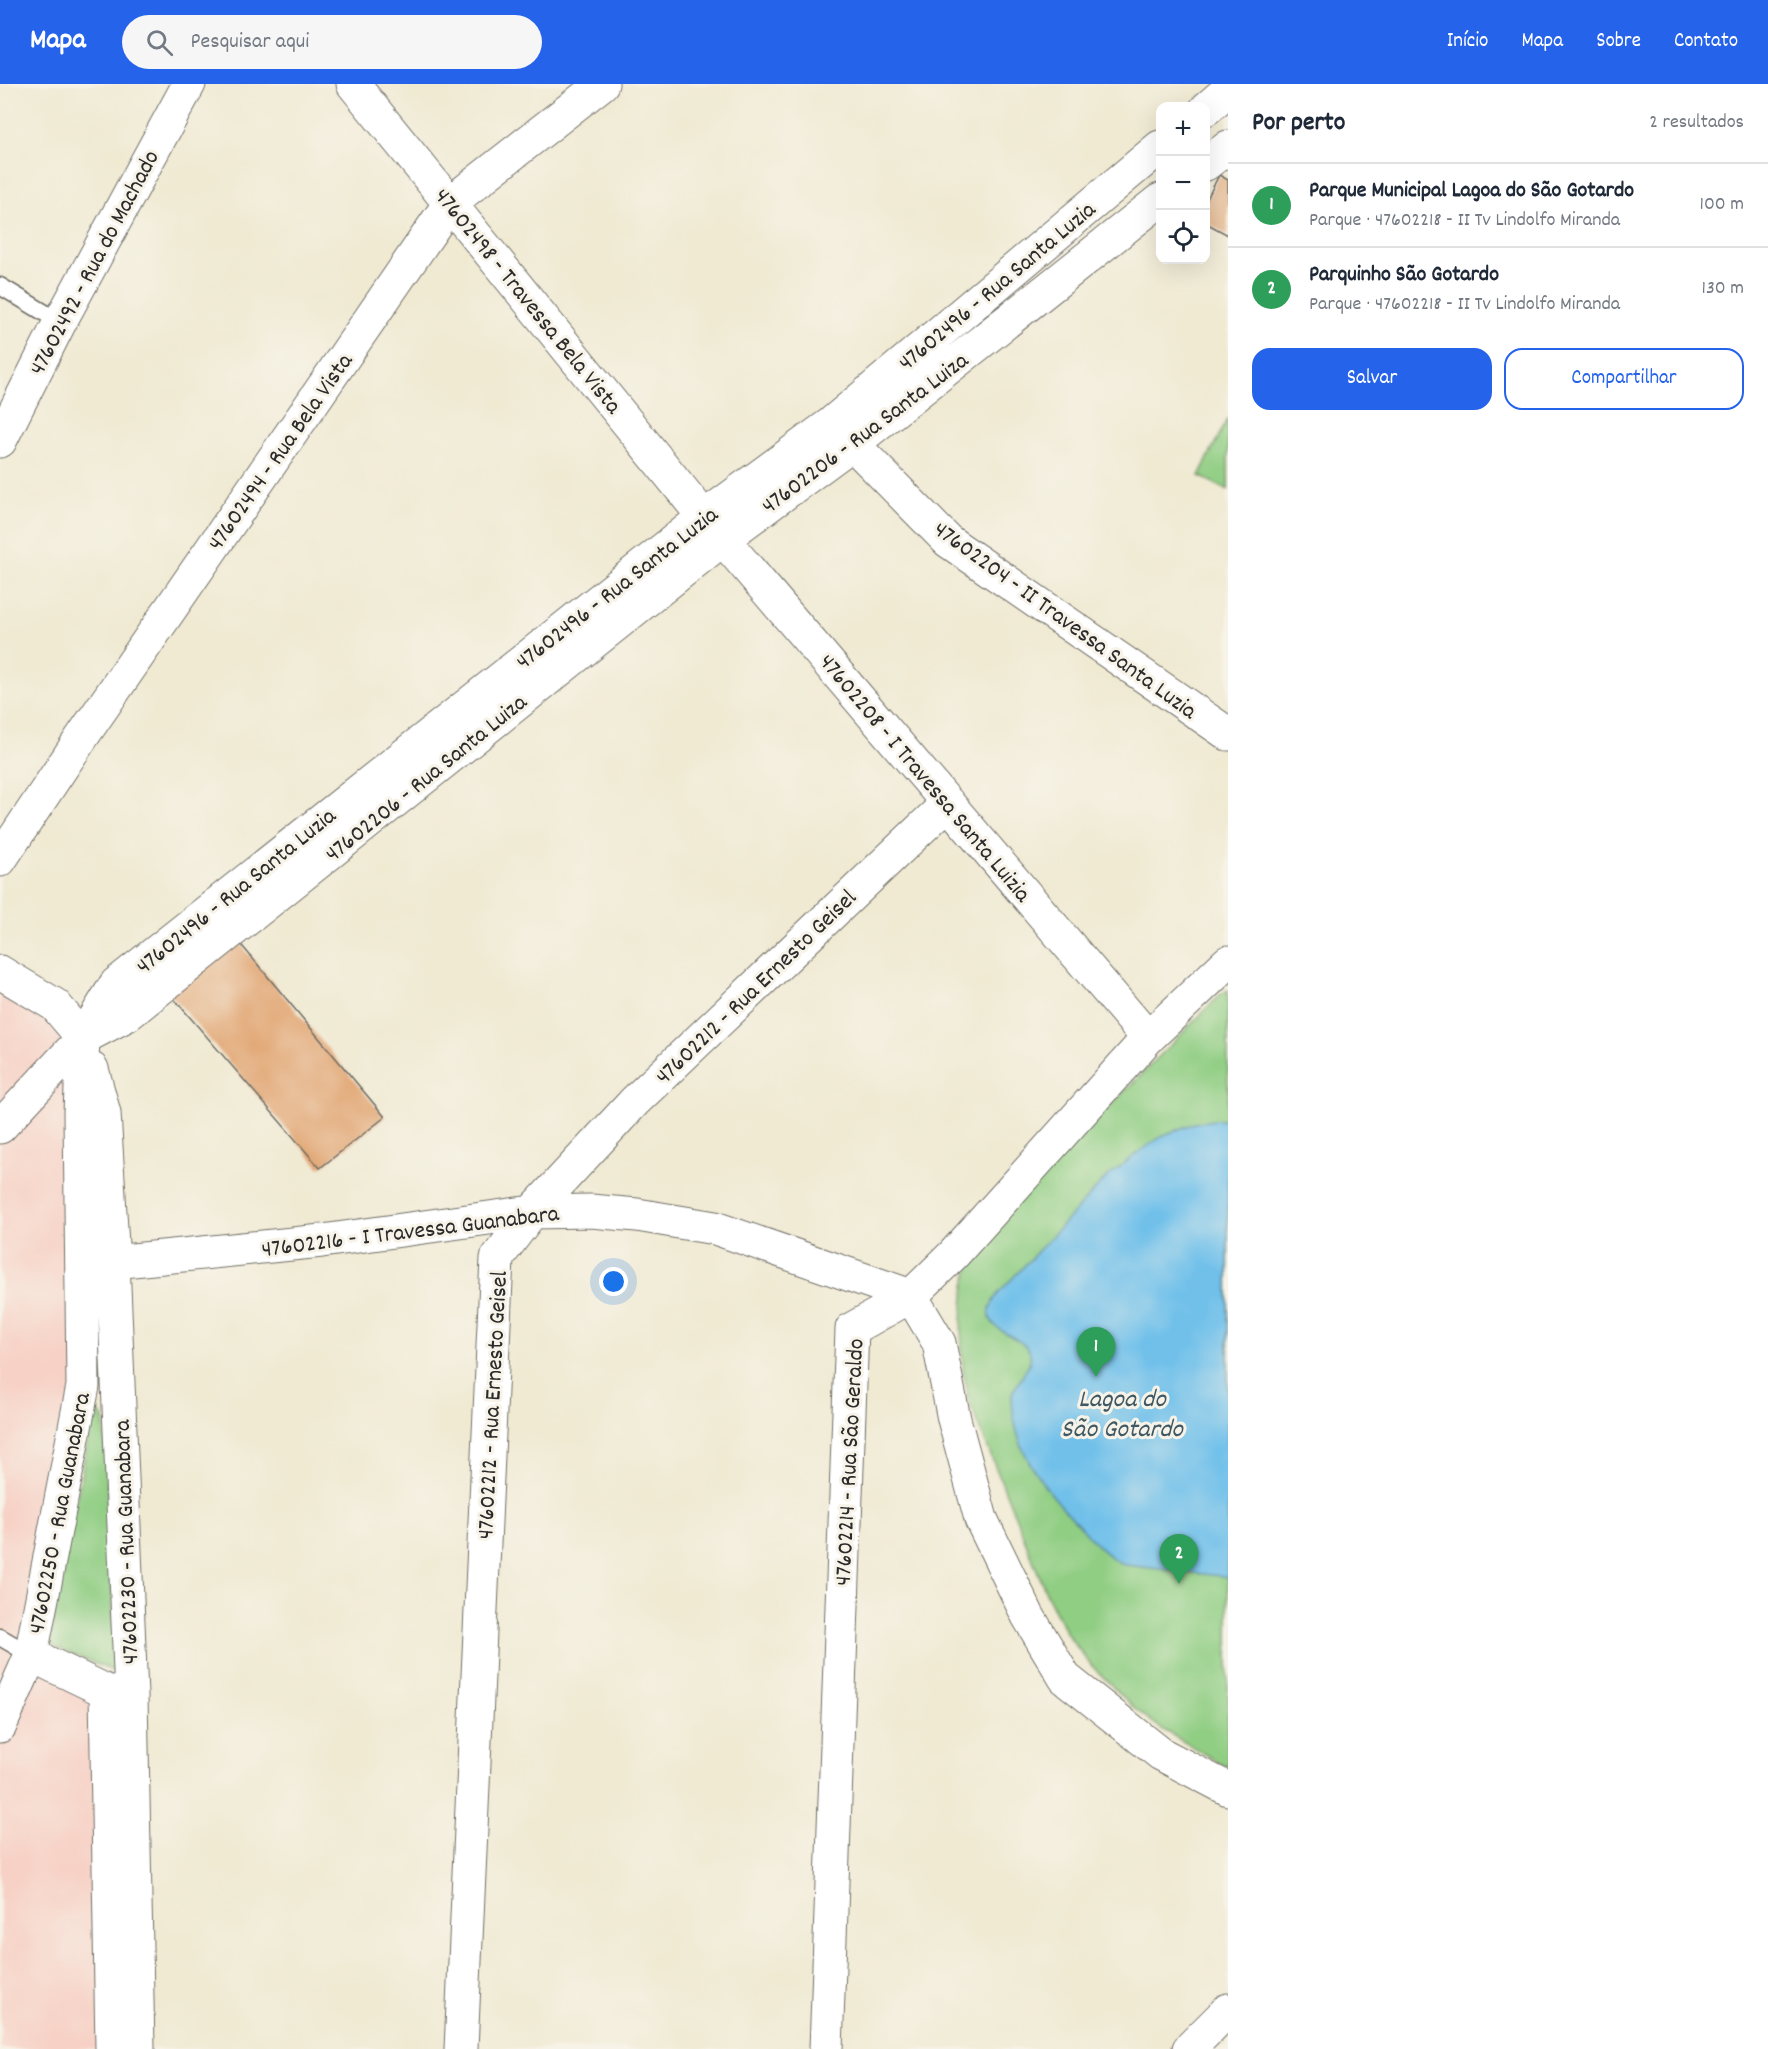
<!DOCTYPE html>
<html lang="pt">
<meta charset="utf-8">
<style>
:root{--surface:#fff;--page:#f6f6f7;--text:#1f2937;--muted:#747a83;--line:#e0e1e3;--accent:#2563eb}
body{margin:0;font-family:Dekko,sans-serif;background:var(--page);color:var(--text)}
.controls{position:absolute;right:18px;top:18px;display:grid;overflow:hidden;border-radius:12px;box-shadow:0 6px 24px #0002}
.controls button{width:54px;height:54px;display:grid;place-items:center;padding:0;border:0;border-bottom:2px solid var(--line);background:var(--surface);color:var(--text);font:30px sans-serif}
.you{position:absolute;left:614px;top:1198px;width:21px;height:21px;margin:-15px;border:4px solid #fff;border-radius:50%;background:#1a73e8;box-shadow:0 0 0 9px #1a73e833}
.badge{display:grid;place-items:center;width:39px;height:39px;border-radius:50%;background:var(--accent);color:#fff;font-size:20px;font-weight:700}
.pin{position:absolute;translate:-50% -50px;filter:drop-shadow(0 2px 3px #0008)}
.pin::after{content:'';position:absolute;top:32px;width:21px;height:18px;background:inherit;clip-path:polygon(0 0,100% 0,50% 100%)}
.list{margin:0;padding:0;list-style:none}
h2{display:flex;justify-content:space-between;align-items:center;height:78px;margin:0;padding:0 24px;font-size:26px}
h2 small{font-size:20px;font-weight:400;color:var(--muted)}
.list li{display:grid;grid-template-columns:39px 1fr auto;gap:18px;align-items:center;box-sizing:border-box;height:84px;padding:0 24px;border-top:2px solid var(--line)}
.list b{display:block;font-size:22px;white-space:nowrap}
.list p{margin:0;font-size:20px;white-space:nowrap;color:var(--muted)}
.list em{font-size:20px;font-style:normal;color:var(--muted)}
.actions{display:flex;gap:12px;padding:18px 24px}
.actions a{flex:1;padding:14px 0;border:2px solid var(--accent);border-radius:18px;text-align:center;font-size:21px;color:var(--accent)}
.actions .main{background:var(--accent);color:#fff}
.icon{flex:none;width:33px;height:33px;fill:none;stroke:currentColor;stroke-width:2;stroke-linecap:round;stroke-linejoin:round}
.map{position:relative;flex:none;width:1228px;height:1965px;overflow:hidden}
header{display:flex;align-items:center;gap:36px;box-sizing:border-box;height:84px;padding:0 30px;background:var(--accent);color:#fff}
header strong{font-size:28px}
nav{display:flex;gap:33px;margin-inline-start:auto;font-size:21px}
.search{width:420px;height:54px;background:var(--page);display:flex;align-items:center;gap:15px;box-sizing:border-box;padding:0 21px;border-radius:33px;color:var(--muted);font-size:22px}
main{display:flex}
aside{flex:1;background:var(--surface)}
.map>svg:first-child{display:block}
.built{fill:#f7d1c6}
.green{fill:#90ce83;stroke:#5e7c57;stroke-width:1.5}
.water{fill:#6fc0ea;stroke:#4d768a;stroke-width:1.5}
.building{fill:#e1a471}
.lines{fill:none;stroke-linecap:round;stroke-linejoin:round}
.lane-casing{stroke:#706e66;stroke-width:19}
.street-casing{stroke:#706e66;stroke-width:35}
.secondary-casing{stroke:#706e66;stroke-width:35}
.lane{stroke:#fff;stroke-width:16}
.street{stroke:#fff;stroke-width:33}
.secondary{stroke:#fff;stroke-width:33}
.labels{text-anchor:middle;stroke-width:6;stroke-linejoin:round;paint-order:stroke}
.street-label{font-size:24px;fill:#2b2b2b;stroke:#f7f3e8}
.water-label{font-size:26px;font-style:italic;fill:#3f5864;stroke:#f7f3e8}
</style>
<header>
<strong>Mapa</strong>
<div class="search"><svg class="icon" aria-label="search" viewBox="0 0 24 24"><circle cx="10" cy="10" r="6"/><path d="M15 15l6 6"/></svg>Pesquisar aqui</div>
<nav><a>Início</a><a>Mapa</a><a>Sobre</a><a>Contato</a></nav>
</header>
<main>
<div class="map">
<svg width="1228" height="1965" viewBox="0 0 1228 1965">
<rect width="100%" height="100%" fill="#f7f3e8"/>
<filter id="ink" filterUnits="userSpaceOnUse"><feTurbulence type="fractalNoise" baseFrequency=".0167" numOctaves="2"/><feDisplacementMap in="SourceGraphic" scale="12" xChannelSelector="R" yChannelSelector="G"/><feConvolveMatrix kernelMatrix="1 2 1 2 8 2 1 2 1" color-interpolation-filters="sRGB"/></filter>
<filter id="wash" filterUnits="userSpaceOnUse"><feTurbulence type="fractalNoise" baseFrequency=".008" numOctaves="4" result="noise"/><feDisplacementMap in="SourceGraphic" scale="24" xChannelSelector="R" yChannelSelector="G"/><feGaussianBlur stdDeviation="1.35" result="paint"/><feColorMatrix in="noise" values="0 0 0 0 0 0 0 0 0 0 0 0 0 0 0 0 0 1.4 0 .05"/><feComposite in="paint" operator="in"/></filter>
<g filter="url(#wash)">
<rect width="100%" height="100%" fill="#f0ead3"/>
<!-- built -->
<path class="built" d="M0,888L83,954V1302L31,1571L106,1607L111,1965H0Z"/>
<!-- green -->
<path class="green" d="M1228,334V406L1199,392Z
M1228,906V1684L1162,1645L1135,1625L1090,1580L1067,1550L1047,1511L969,1317L963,1286L961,1245L965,1201L971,1176L1003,1130L1221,910Z
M94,1323L104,1334L116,1588L49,1561Z"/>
<!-- water -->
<path class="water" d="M1214,1036H1228V1493L1125,1481C1104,1472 1092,1455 1077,1439C1041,1401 1011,1364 1012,1309C1016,1302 1027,1286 1030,1277C1037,1248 967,1253 997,1211L1105,1095L1136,1070L1164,1051L1195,1039Z"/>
<g id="blocks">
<!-- building -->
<path class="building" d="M1219,91L1228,96V151L1206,139V117Z
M233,851L385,1033L320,1084L169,909Z"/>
</g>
</g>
<g filter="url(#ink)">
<use href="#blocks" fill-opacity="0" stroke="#706e66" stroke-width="1.5"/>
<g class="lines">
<!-- lane casing -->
<g class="lane-casing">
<path id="lane" d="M0,202L60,238
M0,1553L31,1571"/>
</g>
<!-- street casing -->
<g class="street-casing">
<path id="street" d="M353,0L704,433L1148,954
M833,340L948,457L1228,650
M0,357L60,238L189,0
M0,776L82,653L450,119L602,0
M83,954L80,1029L83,1302L31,1571L106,1607L112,1965
M92,985L104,1029L113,1178L131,1611L138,1965
M113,1178L322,1157L532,1128L591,1127L637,1131L715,1144L911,1212L939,1259L954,1335L981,1435L1028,1532L1065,1594L1161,1670L1228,1705
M0,1642L31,1571
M461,1965L497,1174L532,1128L635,1017L948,719
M826,1965L852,1245L911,1212L953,1171L1148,954L1228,878
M1189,1965L1228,1926"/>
</g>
<!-- secondary casing -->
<g class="secondary-casing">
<path id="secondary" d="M1206,25L1228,6
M1206,80L1228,63
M0,888L55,921L83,954
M83,954L127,931L723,455L860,354L1160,116
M0,1043L83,954L116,900L704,433L832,339L1160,63"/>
</g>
<!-- lane -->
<use href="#lane" class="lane"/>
<!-- street -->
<use href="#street" class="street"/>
<!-- secondary -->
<use href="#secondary" class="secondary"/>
</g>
</g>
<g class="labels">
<!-- street labels -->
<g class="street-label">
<text transform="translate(93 178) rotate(-62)" y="8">47602492 - Rua do Machado</text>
<text transform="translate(996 201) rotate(-40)" y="8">47602496 - Rua Santa Luzia</text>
<text transform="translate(529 216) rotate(51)" y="8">47602498 - Travessa Bela Vista</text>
<text transform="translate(864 348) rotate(-37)" y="8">47602206 - Rua Santa Luiza</text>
<text transform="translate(279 367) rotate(-55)" y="8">47602494 - Rua Bela Vista</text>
<text transform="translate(616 503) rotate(-38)" y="8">47602496 - Rua Santa Luzia</text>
<text transform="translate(1066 535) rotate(36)" y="8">47602204 - II Travessa Santa Luzia</text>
<text transform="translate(425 693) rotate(-39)" y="8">47602206 - Rua Santa Luiza</text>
<text transform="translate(926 693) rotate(50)" y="8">47602208 - I Travessa Santa Luizia</text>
<text transform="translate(235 806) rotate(-39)" y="8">47602496 - Rua Santa Luzia</text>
<text transform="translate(755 902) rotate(-44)" y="8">47602212 - Rua Ernesto Geisel</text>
<text transform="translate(410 1146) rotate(-7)" y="8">47602216 - I Travessa Guanabara</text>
<text transform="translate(491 1321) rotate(-87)" y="8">47602212 - Rua Ernesto Geisel</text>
<text transform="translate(848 1378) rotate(-87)" y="8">47602214 - Rua São Geraldo</text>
<text transform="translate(58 1429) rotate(-79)" y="8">47602250 - Rua Guanabara</text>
<text transform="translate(125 1458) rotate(-92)" y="8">47602230 - Rua Guanabara</text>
</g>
<!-- water labels -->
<g class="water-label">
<text x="1122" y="1322">Lagoa do<tspan x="1122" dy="30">São Gotardo</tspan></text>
</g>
</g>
</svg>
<div class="controls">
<button>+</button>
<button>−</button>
<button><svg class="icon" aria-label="locate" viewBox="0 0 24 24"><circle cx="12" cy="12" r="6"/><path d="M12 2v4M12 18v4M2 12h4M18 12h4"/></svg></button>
</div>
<div class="you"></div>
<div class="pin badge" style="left:1096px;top:1293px;background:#2e9e5b">1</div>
<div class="pin badge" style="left:1179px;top:1500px;background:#2e9e5b">2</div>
</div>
<aside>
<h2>Por perto<small>2 resultados</small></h2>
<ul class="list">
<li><span class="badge" style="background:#2e9e5b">1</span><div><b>Parque Municipal Lagoa do São Gotardo</b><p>Parque · 47602218 - II Tv Lindolfo Miranda</p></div><em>100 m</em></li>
<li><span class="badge" style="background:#2e9e5b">2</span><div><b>Parquinho São Gotardo</b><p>Parque · 47602218 - II Tv Lindolfo Miranda</p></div><em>130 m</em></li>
</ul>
<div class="actions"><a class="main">Salvar</a><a>Compartilhar</a></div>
</aside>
</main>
